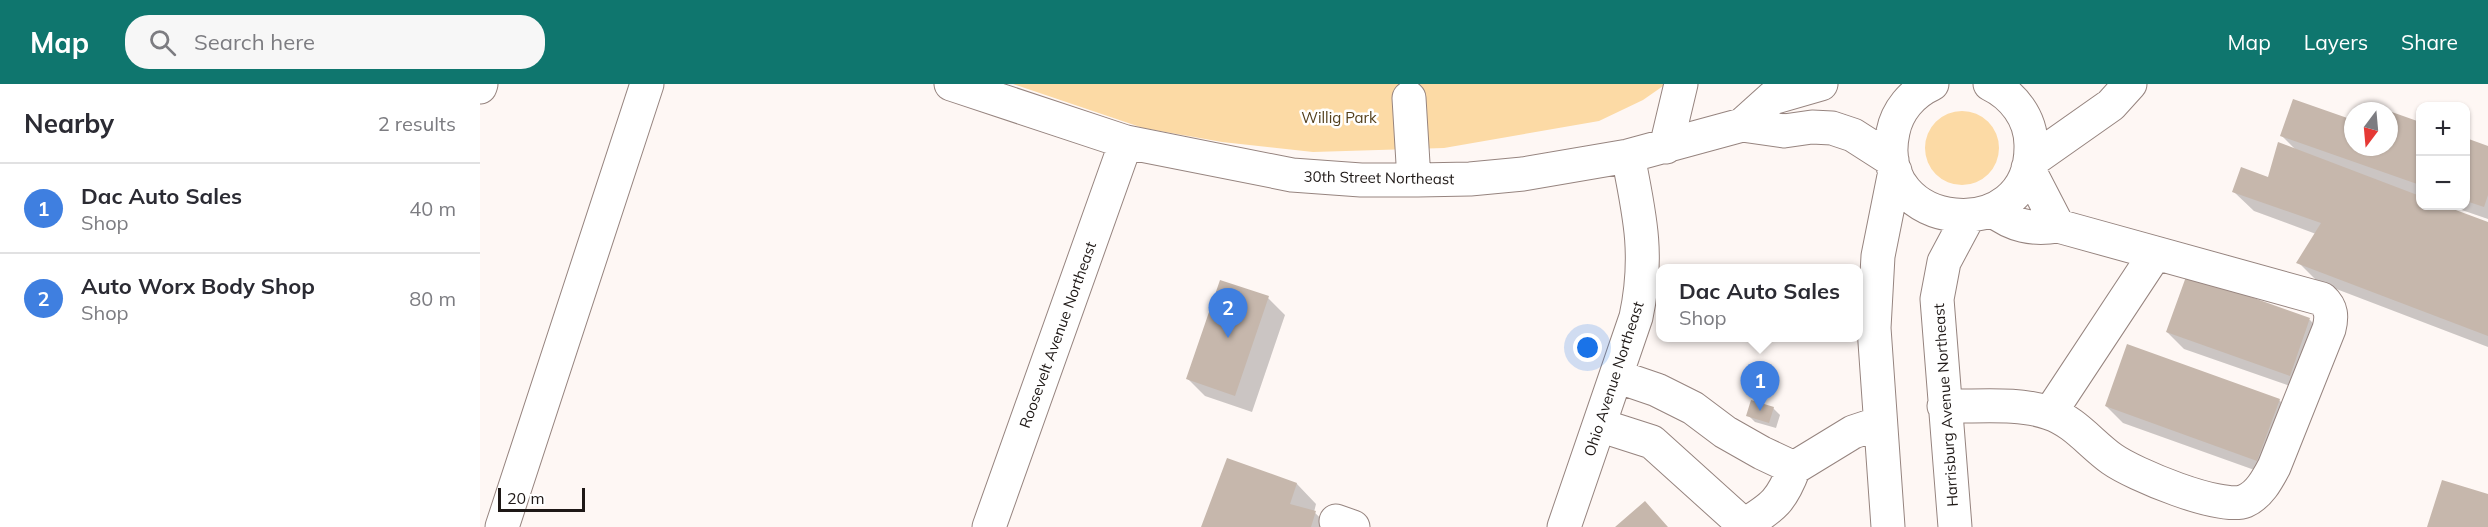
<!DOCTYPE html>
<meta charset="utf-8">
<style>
:root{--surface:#fff;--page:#f7f7f7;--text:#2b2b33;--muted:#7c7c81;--line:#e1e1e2;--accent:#0f766e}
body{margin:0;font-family:Mulish,sans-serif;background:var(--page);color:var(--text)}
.controls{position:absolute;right:18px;top:18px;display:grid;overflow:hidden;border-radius:12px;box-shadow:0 2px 4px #0004}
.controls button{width:54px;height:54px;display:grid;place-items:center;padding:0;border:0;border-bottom:2px solid var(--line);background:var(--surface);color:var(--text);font:30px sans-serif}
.compass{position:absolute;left:1864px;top:18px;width:54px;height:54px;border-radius:50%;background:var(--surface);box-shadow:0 2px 4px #0004;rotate:196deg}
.scale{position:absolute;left:18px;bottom:15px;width:87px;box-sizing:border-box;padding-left:6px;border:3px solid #1e1816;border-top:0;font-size:16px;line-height:21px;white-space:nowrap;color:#1e1816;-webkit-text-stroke:4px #fff;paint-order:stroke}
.you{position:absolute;left:1108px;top:264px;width:21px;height:21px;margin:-15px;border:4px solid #fff;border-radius:50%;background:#1a73e8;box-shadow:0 0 0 9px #1a73e833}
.badge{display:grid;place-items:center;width:39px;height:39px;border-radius:50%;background:var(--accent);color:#fff;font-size:20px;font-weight:700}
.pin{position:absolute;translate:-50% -50px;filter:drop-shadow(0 2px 3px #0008)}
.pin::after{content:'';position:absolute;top:32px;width:21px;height:18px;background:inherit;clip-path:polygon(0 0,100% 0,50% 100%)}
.popup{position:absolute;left:1176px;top:180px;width:207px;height:78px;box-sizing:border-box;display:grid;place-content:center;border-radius:12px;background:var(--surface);filter:drop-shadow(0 2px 4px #0005);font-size:20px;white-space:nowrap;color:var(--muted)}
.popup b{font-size:22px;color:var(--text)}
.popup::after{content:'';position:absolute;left:50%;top:100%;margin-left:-12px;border:12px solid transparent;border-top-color:var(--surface)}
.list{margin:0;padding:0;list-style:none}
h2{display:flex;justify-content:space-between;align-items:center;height:78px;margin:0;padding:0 24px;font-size:26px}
h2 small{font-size:20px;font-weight:400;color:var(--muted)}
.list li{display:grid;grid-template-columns:39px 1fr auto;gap:18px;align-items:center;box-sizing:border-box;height:90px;padding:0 24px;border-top:2px solid var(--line)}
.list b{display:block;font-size:22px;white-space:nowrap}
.list p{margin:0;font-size:20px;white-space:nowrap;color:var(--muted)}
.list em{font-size:20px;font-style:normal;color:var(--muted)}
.icon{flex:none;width:33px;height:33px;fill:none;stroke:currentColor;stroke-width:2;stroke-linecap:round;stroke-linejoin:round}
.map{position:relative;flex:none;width:2008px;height:443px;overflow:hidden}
header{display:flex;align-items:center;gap:36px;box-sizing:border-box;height:84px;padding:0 30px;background:var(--accent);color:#fff}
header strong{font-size:28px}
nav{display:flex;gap:33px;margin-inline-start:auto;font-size:21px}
.search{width:420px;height:54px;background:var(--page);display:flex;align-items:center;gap:15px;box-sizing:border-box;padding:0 21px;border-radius:24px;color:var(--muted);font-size:22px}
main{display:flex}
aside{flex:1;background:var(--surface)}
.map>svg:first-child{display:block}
.green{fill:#fcdaa5}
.shadow{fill:#0003}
.building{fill:#c6b7ac}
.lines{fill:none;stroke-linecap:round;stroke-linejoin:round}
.minor-casing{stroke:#96847f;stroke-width:35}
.minor{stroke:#fff;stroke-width:33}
.labels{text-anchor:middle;stroke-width:5;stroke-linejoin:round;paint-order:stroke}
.park-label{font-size:15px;fill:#54401d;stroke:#fff}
.street-label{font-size:15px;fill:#1e1816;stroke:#fff}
</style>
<header>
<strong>Map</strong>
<div class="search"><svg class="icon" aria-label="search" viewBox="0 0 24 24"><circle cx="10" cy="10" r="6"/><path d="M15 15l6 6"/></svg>Search here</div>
<nav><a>Map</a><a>Layers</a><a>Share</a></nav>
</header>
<main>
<aside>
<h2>Nearby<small>2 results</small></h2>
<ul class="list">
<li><span class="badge" style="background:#3f7fe0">1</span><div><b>Dac Auto Sales</b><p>Shop</p></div><em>40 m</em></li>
<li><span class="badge" style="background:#3f7fe0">2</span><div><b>Auto Worx Body Shop</b><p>Shop</p></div><em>80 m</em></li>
</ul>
</aside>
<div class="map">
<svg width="2008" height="443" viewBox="0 0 2008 443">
<rect width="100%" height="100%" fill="#fef7f4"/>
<!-- green -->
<path class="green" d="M533,0H1186L1163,16L1119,37L964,64L833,68L742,58L663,44Z
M1445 64a37 37 0 1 1 74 0a37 37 0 1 1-74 0Z"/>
<!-- shadow -->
<path class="shadow" d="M1909,28L1940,40V122H1961L2008,139V263L1838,198L1818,178L1836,150L1774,127L1754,108L1789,95L1817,67L1802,52L1873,38V63H1909Z
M1986,56L2008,64V135L1970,122H1986Z
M1707,192L1830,236L1846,253L1827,308L1704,265L1687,248Z
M788,214L805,231L772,328L725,312L708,295Z
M1799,316L1816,333L1794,393L1643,339L1626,322Z
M1293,324L1300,331L1296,344L1275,338L1268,331Z
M748,376L817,400L836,420L834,428L850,443H723Z"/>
<!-- building -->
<path class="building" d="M1813,15L1873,36V63H1909V27L1940,38V101L1800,52Z
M1894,21L1909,27H1893Z
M1986,54L2008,62V111L2004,123L1986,117Z
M1798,58L1940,112V122H1965L2008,138V252L1816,179L1841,139L1752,108L1761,83L1788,93Z
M1707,190L1830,234L1810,292L1686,248Z
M740,196L789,212L755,312L706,295Z
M1647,260L1800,315L1777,377L1625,322Z
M1271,316L1294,323L1289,339L1266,332Z
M747,374L817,399L810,420L836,427L831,443H721Z
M1962,396L2008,410V443H1947Z
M1165,417L1188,443H1135Z"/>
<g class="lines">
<!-- minor casing -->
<g class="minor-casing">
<path id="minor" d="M471,0L646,58L812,91L881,96H938L990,95L1043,90L1148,72L1262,41L1304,47L1332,43L1352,44L1373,51L1412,76
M1452,0C1432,9 1417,27 1413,48C1391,148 1553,165 1551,61C1551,34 1533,11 1510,0
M0,3L1,0
M929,14L934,96
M1262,41L1292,14L1341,0
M1186,63L1201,0
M1550,78L1631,21L1650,0
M1548,84L1578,142
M1136,292L1177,306L1213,324L1245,348L1282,369L1314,384L1373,348L1400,339
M1464,322C1496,323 1539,318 1569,329C1594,337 1611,360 1632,375C1653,390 1741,427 1765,417C1779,411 1787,396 1794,383L1849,245C1852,233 1852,224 1842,215L1578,142C1552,146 1533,142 1512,126
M1570,329L1675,170
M1119,341L1172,358L1264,441L1262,443
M856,437L873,443
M1264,441C1294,423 1302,416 1314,384
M22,443L167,0
M509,443L646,58
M1084,443L1156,233C1169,172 1160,132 1148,72
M1408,443L1394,244L1398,172L1415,87
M1475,443L1457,215L1464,178L1488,133"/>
</g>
<!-- minor -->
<use href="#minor" class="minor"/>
</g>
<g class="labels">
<!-- park labels -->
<g class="park-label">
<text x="859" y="39">Willig Park</text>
</g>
<!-- street labels -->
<g class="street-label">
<text transform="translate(899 94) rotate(1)" y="5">30th Street Northeast</text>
<text transform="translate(578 251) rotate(-70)" y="5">Roosevelt Avenue Northeast</text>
<text transform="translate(1134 295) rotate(-72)" y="5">Ohio Avenue Northeast</text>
<text transform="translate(1466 321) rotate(-94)" y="5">Harrisburg Avenue Northeast</text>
</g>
</g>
</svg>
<div class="controls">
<button>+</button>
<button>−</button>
</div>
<svg class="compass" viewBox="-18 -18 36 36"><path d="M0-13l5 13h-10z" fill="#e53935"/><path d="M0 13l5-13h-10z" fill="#7c7c81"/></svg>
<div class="scale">20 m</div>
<div class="you"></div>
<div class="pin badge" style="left:1280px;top:327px;background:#3f7fe0">1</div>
<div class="popup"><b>Dac Auto Sales</b>Shop</div>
<div class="pin badge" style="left:748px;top:254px;background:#3f7fe0">2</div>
</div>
</main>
